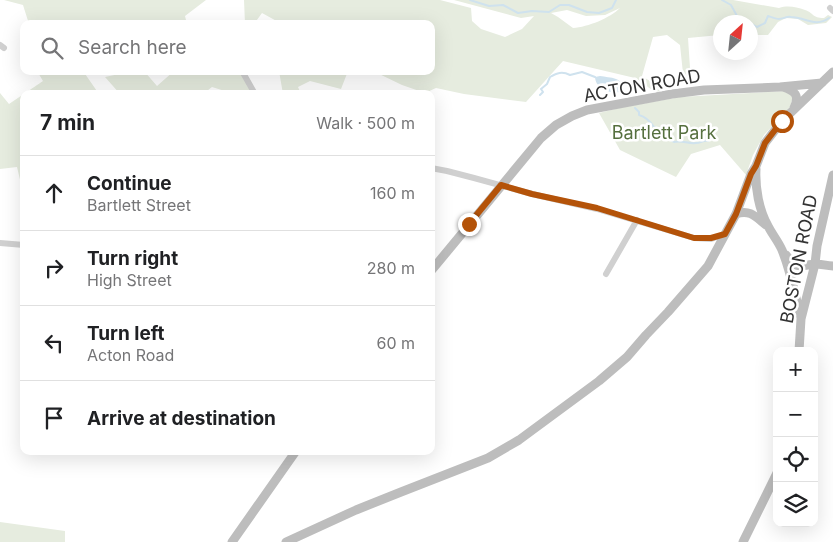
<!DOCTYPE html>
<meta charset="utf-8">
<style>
:root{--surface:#fff;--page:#f2f2f2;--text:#202124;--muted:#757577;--line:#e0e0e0}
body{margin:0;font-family:Inter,sans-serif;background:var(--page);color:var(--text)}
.controls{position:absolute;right:15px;bottom:15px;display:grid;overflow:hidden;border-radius:10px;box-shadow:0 5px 20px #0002}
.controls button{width:45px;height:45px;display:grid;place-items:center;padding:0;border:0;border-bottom:1px solid var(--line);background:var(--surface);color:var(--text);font:25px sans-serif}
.compass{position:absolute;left:713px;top:15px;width:45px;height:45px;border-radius:50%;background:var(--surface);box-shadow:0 5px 20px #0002;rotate:27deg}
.stop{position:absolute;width:15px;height:15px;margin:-11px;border:4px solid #b45309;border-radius:50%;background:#fff}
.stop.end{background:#b45309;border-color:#fff;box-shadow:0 1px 5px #0008}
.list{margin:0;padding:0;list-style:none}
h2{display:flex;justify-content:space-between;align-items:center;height:65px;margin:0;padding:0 20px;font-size:21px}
h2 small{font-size:16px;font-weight:400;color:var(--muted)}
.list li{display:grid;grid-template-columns:32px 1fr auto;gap:15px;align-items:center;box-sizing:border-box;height:75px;padding:0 20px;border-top:1px solid var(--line)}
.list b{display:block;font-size:19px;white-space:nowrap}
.list p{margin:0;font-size:16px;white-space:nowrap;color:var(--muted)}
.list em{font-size:16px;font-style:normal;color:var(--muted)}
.icon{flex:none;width:28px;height:28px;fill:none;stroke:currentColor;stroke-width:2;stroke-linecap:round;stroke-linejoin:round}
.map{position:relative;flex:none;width:833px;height:542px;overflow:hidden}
.search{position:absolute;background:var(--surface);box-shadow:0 5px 20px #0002;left:20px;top:20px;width:415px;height:55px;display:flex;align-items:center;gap:12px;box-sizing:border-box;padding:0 18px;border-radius:10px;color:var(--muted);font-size:19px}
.panel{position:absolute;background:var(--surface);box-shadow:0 5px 20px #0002;left:20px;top:90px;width:415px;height:365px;border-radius:10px}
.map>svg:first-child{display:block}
.green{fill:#e6ecdf;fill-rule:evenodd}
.water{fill:#cfe2ee}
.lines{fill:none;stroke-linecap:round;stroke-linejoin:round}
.stream{stroke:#cfe2ee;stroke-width:2}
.street{stroke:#d0d0d0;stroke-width:6}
.secondary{stroke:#bdbdbd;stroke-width:9}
.route{stroke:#b45309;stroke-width:6}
.labels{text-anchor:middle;stroke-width:5;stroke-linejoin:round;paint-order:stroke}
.street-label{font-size:18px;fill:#333;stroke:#fff}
.park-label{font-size:18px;fill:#56703f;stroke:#fff}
</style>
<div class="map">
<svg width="833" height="542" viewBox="0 0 833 542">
<rect width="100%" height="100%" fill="#fff"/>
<!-- green -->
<path class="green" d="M4,0H206L185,16L187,24H29L23,5Z
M244,0H440L471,8L472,21L481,29L505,37L522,29L534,16L521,18L454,0H733L779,8C788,5 796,7 805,10C814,13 812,18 824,18L828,15L832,17L826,23L808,25L798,19L786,18L778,22L768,35H751L750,22H720V35L688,38L691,83H684L680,45L667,35L653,37L642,76L664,90L655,92L635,78L563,61L526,102L464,94L436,88L425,93L402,85L373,71H431V24H282L262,13L254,24H245ZM620,8C610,18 588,27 573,28L558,17L551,13L567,10L586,16L605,15Z
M37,71H83L99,94H24V214H23L22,188L17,167L0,169V93L9,104L43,81Z
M124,71H144L157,86L174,71H241L255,94H229L228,92L212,87L203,94H120L105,77L124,73Z
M279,71H348L341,89L310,81L298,87L301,94H283Z
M786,91L793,96L790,107L764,135L753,155L746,175L720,145L691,154L676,177L620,150L599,113L619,108L680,97Z
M0,522L65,531V542H0Z"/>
<!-- water -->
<path class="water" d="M600,76C605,77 611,77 616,79C622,81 628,90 619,92C613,94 602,90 598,85C596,83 595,79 595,77Z"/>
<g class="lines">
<!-- stream -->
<path class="stream" d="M470,0L489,6L503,5L518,13L532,11L549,12L560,5H569L587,12L599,13L612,8L616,0
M722,0L731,5L737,16L749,22
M750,23L757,27L765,23L768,16C771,17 776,19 779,19C783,19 787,16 791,17C805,17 815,28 829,18
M540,95L543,92L541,89L547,84L550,77C557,73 562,71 570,75L582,72L595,77
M635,108L639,112V115C646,117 650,121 654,127C664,128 665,137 674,142C682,140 688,144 696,143C701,143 703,140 708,141L712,138L716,139"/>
<!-- street -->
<path class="street" d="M830,8L833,11
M0,45L4,48
M242,71L255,94
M431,168L447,171L474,178L532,194L597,209L694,238L711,239L725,234
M0,243L24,245
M606,274L637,220"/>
<!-- secondary -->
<path class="secondary" d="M783,87C795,91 800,95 794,108
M756,169C755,188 759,210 768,226C772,234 778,241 782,250C791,272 795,295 801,318
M736,214C750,209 756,217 766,225
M786,255C798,271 799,265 816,264C821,264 827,266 833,266
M431,271L541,138L556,125L572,116L587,110L640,100L672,94L704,90L780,87L822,83
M799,351L801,319L815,264L817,246L833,175
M232,542L296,451
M286,542L356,510L401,492L488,458L519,440L599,381L627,357L646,335L668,312L708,266L736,214L751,174L756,166L765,143L782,121L833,72
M743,542L777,473"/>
</g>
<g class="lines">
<!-- route -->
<path class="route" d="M469,224L501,185L532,194L597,208L694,238H711L725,234L736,214L751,174L756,166L765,143L782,121"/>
</g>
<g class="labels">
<!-- street labels -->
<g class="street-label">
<text transform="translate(642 86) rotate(-10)" y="6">ACTON ROAD</text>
<text transform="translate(799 259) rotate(-79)" y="6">BOSTON ROAD</text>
</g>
<!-- park labels -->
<g class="park-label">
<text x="664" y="139">Bartlett Park</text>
</g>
</g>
</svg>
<div class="controls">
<button>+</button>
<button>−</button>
<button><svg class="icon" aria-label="locate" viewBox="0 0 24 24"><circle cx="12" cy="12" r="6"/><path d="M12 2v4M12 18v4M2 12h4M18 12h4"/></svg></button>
<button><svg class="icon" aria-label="layers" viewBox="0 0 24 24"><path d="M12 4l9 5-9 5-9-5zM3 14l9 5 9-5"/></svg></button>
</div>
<svg class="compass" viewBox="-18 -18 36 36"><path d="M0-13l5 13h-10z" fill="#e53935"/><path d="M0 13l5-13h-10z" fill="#757577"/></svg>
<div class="stop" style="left:782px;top:121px"></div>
<div class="stop end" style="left:469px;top:224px"></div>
<div class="search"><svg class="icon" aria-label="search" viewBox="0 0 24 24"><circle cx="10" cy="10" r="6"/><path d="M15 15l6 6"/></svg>Search here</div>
<section class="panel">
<h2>7 min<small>Walk · 500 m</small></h2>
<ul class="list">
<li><svg class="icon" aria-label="ahead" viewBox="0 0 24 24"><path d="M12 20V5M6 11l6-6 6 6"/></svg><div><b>Continue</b><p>Bartlett Street</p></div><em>160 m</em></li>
<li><svg class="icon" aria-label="right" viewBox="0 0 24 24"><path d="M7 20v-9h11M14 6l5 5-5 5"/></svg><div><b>Turn right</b><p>High Street</p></div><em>280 m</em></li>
<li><svg class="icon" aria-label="left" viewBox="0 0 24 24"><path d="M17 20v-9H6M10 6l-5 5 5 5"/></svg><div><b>Turn left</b><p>Acton Road</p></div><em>60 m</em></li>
<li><svg class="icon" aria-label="arrive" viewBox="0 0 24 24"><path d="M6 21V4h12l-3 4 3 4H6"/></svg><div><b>Arrive at destination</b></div></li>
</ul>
</section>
</div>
